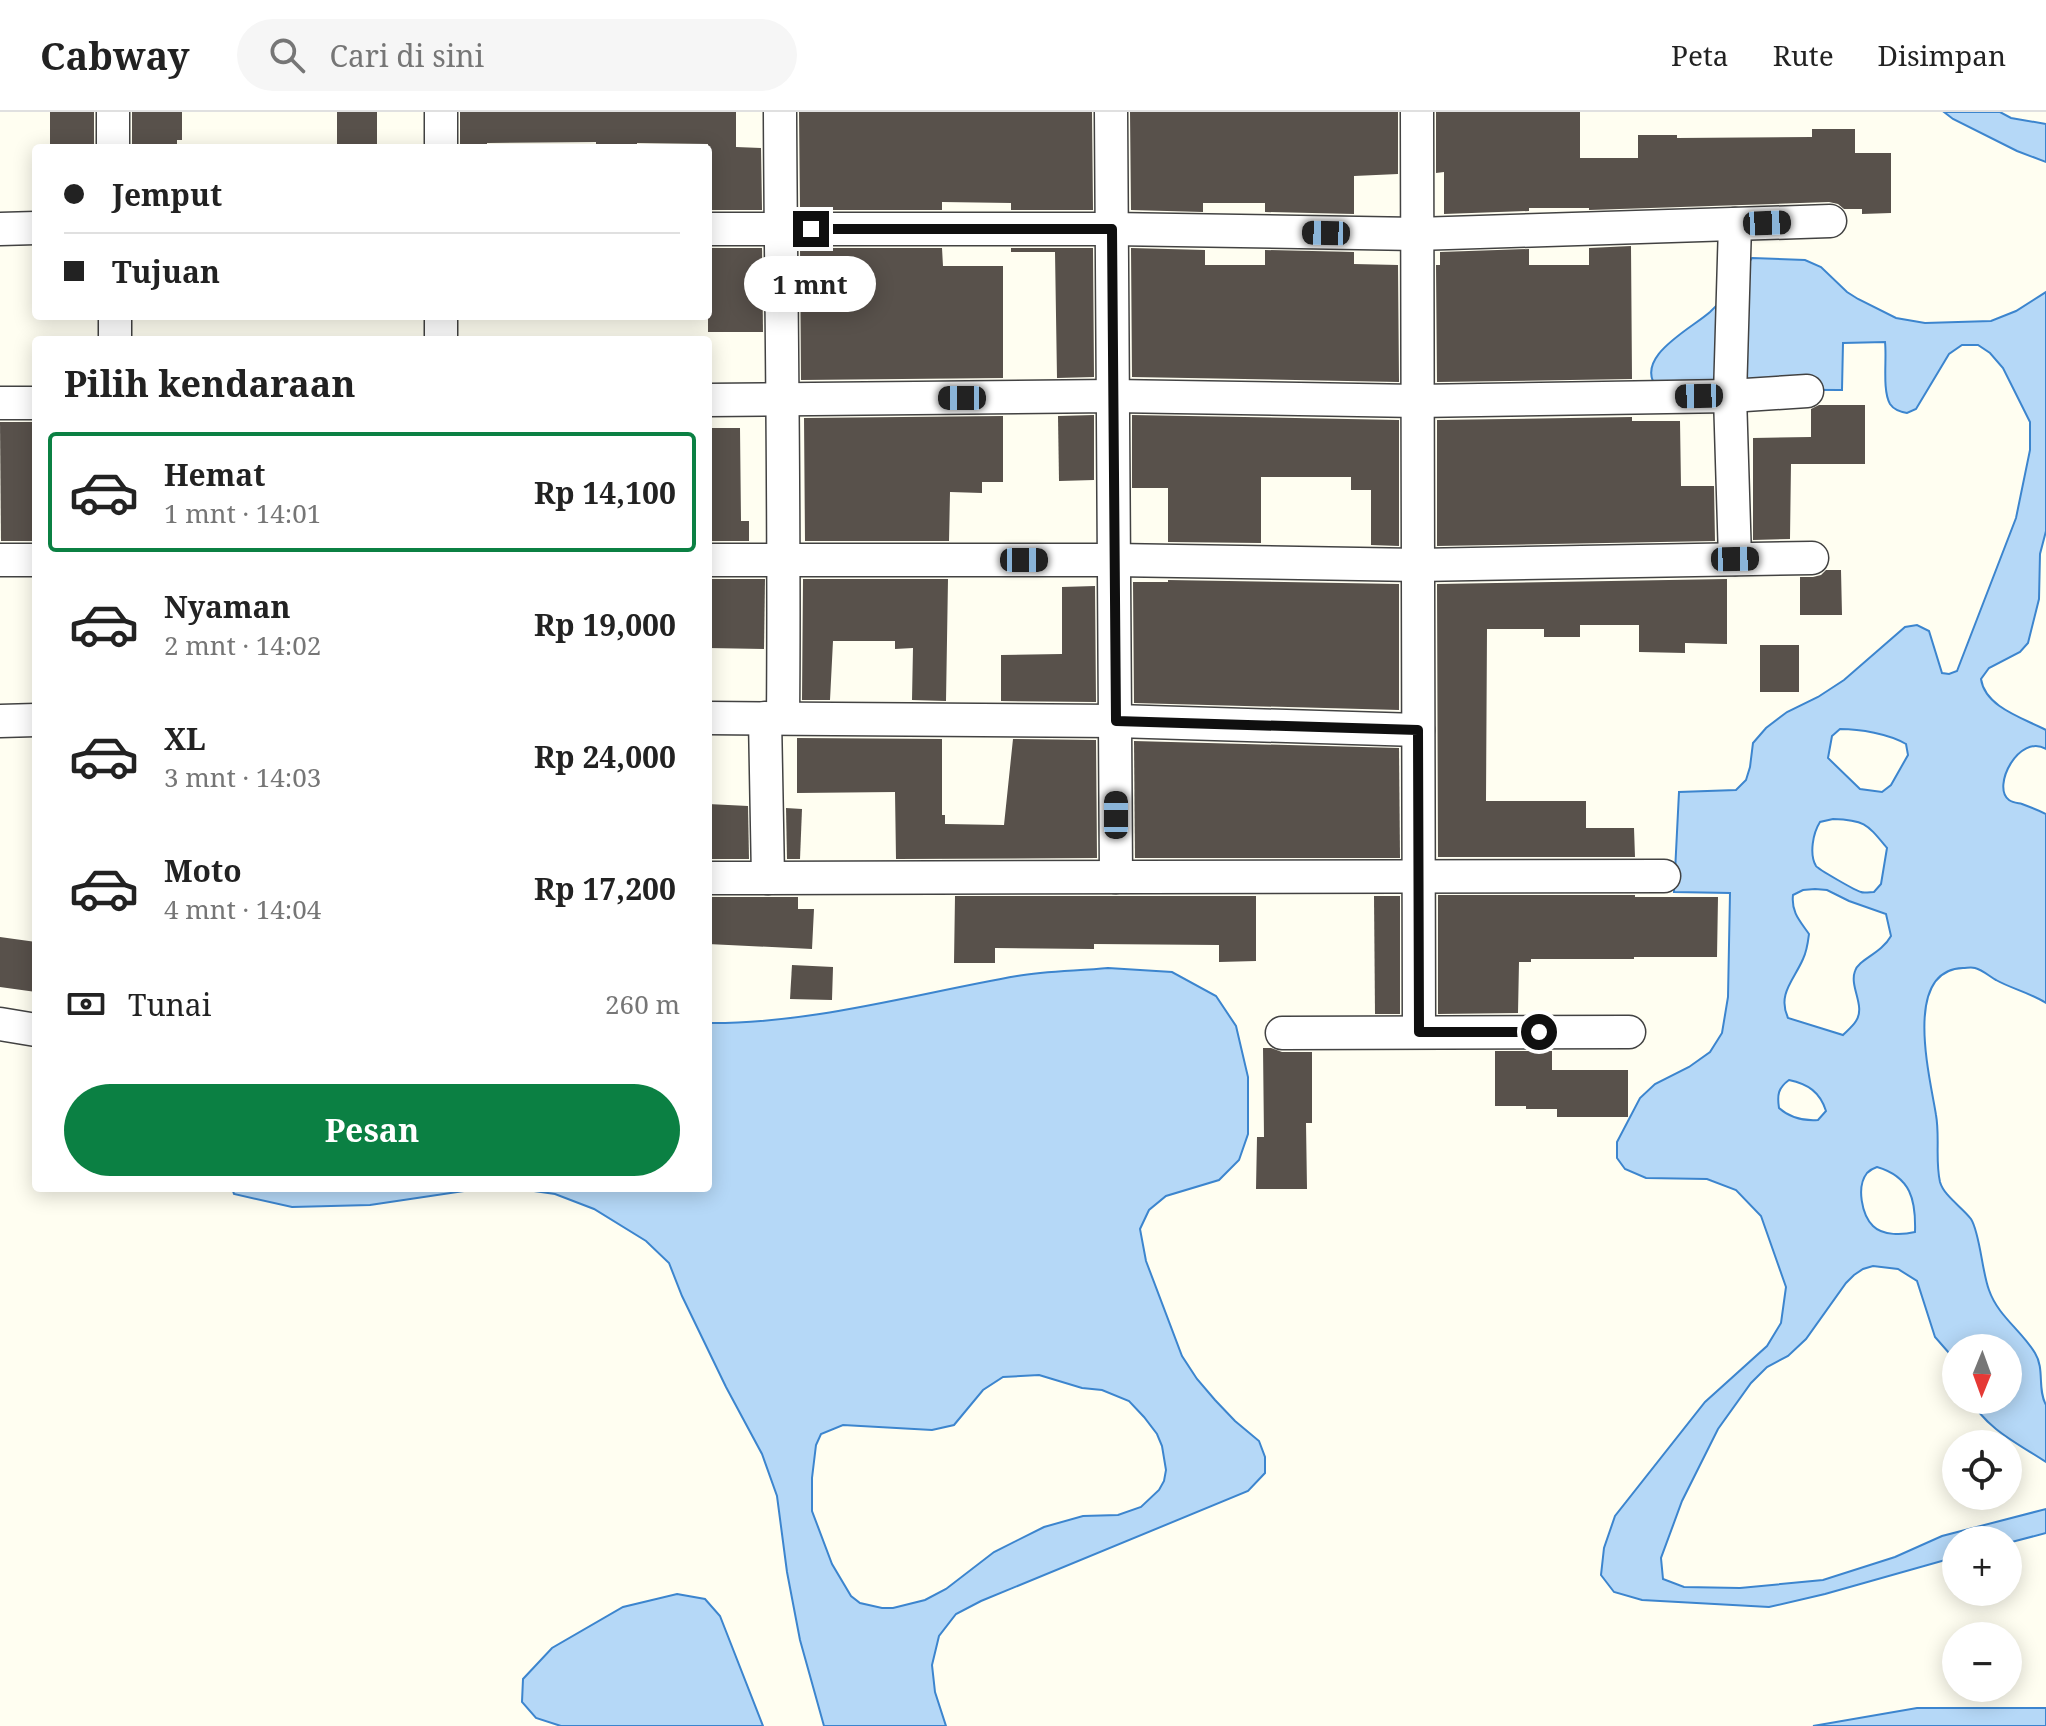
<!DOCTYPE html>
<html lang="id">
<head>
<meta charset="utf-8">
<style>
  body { margin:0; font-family:"Noto Serif",serif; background:#f6f6f6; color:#222; height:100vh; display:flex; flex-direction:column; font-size:30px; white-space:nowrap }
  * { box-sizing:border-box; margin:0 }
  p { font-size:26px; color:#767676 }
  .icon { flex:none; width:44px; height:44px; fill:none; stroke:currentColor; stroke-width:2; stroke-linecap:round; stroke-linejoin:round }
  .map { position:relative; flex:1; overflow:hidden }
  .details { position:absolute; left:32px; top:224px; width:680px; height:856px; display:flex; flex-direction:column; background:#fff; border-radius:8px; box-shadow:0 4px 20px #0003 }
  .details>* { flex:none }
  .banner { position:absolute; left:32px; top:32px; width:680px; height:176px; border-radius:8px; box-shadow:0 4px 20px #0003; display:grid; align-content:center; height:176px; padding:0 32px; background:#fff }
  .needle { width:52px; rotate:181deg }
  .fabs { position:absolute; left:1942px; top:1222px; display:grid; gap:16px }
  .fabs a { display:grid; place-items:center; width:80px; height:80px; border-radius:50%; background:#fff; box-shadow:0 4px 20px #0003; font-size:40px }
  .end { position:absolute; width:36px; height:36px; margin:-18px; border:10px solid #0f0f0f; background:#fff; box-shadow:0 0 0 4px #fff }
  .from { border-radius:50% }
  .bubble { position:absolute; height:56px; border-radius:28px; background:#fff; box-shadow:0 4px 20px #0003; font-size:26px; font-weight:700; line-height:56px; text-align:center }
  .car { position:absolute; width:24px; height:48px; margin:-24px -12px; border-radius:10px; box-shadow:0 0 6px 2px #0007; background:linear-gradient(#222 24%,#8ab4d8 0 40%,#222 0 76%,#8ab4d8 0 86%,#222 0) }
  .banner b { display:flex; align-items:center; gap:28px; height:76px; font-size:30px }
  .banner b+b { border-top:2px solid #e0e0e0 }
  .banner i { width:20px; height:20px; background:#222 }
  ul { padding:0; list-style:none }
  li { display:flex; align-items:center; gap:24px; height:120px; margin:0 16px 12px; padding:0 16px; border:4px solid transparent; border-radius:8px }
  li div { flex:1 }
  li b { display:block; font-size:30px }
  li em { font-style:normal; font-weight:700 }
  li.selected { border-color:#0b8043 }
  li>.icon { width:72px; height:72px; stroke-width:1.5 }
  h2 { padding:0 32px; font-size:36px; line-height:96px }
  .pay { display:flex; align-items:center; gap:20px; height:88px; padding:0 32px; font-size:30px }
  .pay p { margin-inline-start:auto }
  .cta { display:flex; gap:16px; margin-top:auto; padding:16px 32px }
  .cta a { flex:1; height:92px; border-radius:48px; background:#0b8043; color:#fff; font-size:32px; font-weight:700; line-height:92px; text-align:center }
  header { display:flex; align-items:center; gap:48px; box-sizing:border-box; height:112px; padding:0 40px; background:#fff; border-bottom:2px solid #e0e0e0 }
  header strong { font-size:38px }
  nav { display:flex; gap:44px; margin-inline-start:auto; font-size:28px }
  .search { width:560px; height:72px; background:#f6f6f6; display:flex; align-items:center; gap:20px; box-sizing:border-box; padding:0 28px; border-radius:44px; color:#767676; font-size:30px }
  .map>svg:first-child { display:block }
  .water { fill:#b5d8f7; stroke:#3c85ce; stroke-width:2; fill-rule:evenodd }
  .building { fill:#58514b }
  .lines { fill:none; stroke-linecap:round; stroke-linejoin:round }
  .minor-casing { stroke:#424242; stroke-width:35 }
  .minor { stroke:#fff; stroke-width:32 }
  .route { stroke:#0f0f0f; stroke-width:10 }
</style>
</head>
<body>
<header>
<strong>Cabway</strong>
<div class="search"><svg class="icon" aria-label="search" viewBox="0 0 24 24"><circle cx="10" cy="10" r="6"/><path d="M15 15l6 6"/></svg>Cari di sini</div>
<nav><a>Peta</a><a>Rute</a><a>Disimpan</a></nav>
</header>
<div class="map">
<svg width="2046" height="1614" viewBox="0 0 2046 1614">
  <rect width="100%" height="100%" fill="#fffef1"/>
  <g class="water">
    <path d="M1944 0H2000L2011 6 2046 12V50L2017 39 1953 7Z"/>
    <path d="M1752 146 1805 148 1821 155 1847 180 1858 187 1896 206 1925 211 1991 209 2016 199 2046 180V419L2040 442 2039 487 2028 531 2020 540 1989 556 1981 567C1985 595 2023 606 2046 618V637C2019 621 1991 675 2009 688 2013 691 2018 691 2022 692 2030 695 2038 698 2046 702V891C2031 881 2012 877 1996 868 1990 865 1983 858 1975 856 1971 855 1967 856 1963 856 1902 858 1930 965 1936 1003 1940 1025 1935 1048 1940 1070 1944 1084 1962 1095 1971 1107 1980 1121 1982 1160 1989 1178 1998 1204 2021 1218 2035 1241 2045 1257 2037 1277 2046 1293V1350C2022 1334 1983 1315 1972 1288H2008V1236H1956V1249L1935 1225 1917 1169 1898 1157 1873 1154 1863 1157 1854 1163 1846 1171 1806 1227 1788 1244 1767 1255 1751 1271 1718 1317 1682 1389 1661 1446 1663 1467 1684 1475 1740 1476 1823 1468 1895 1445 1942 1424 2046 1397V1421L2008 1431V1428H1956V1445L1825 1482 1769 1495 1642 1488 1614 1480 1601 1463 1604 1436 1615 1404 1705 1290 1767 1234 1781 1211 1786 1175 1761 1104 1736 1078 1707 1067 1646 1066 1625 1057 1617 1046V1030L1640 986 1655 972 1689 955 1710 940 1722 921 1728 885 1730 781 1674 780 1679 680 1736 678 1746 668 1750 655 1753 631 1766 616 1787 600 1818 585 1844 568 1905 515 1917 513 1929 519 1942 561 1949 562 1957 559 2016 406 2030 338V310L2003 256 1990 241 1978 233H1962L1949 242 1916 297 1907 301C1901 300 1894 298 1890 292 1882 278 1887 247 1885 230L1843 231 1842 278 1658 277C1631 246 1691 217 1710 200 1727 184 1739 165 1752 146ZM1840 617C1860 617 1889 622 1906 632L1908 643 1891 673 1882 680 1860 677 1828 646 1832 624ZM1833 707C1865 708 1867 712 1887 736L1881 772 1874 780C1871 780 1863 781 1861 780 1856 779 1818 757 1816 754 1809 742 1813 721 1820 710ZM1815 777 1827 778 1849 789 1886 802 1891 824C1881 842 1859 847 1855 859 1849 875 1866 894 1856 909 1853 914 1847 919 1843 923L1788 906C1777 882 1794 868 1803 847 1807 839 1808 830 1809 822 1800 809 1791 800 1793 783L1803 778ZM1789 968C1808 972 1820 980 1826 999L1818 1008C1803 1009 1790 1006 1779 996 1777 983 1778 976 1789 968ZM1877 1055C1911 1065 1916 1088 1915 1120 1903 1123 1883 1124 1873 1114 1862 1103 1856 1075 1867 1061 1869 1059 1874 1056 1877 1055Z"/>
    <path d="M1108 856 1172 860 1216 884 1236 914 1248 965V1022L1239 1048 1219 1068 1166 1084 1149 1098 1140 1117 1146 1149 1182 1244 1197 1267 1215 1288 1235 1309 1259 1329 1265 1345V1361L1248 1379 981 1489 956 1502 939 1524 932 1553 935 1580 946 1614H824L800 1528 787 1460 777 1384 762 1342 726 1275 682 1184 669 1151 646 1129 594 1097 555 1082 520 1077 464 1079 370 1093 292 1095 234 1082 232 1076H708V911C812 912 914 882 1017 864 1046 859 1078 859 1108 856ZM1039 1263 1082 1276 1102 1278 1129 1289 1144 1305 1157 1322 1162 1334 1166 1358 1164 1369 1159 1378 1141 1395 1118 1403 1083 1404 1044 1415 994 1440 946 1477 925 1488 893 1496H882L860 1491 851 1484 832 1452 812 1399V1366L816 1333 821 1322 843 1313 932 1318 954 1313 983 1278 1003 1265Z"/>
    <path d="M677 1482 705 1487 720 1504 763 1614H561L536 1606 522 1590 523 1567 552 1536 623 1495Z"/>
    <path d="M1917 1596H2046V1614H1813Z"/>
  </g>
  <g class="building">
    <rect x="50" y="0" width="44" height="36"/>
    <path d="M132 0H182V28H177V36H132Z"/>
    <path d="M337 0H377V34L337 35Z"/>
    <path d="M460 0H736V35L761 36 762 98H708V32L637 31V36H596V30L487 31V33H460Z"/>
    <path d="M799 0H1092L1093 98H1011V91L942 90V98H800Z"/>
    <path d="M1130 0H1398V62L1354 64V102L1265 100V91H1203V100L1131 98Z"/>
    <path d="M1436 0H1580V46H1638V23H1677V26L1812 25V17H1855V41H1891V101L1862 102V97H1844L1838 92 1829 90 1589 98V96H1529V99L1444 102V60L1436 61Z"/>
    <path d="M1631 134 1632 267 1437 270 1436 153H1440V140L1529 137V153H1589V136Z"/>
    <path d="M708 136H762L763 220H708Z"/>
    <path d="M800 136H942L943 154H1003V266L801 268Z"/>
    <path d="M1011 136H1093L1094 265 1057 266 1055 140H1011Z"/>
    <path d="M1131 136 1205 138V153H1265V138L1354 140V152L1398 153 1399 270 1132 265Z"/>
    <path d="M1819 293H1865V352H1791L1790 427 1753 428V326L1811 325V297Z"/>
    <path d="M1094 303V368L1059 369 1058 304Z"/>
    <path d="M1132 303 1399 308V434L1371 433V378H1351V365H1261V431L1168 430V376H1132Z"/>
    <path d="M1003 304V370H982V381L950 380 949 429H805L804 306Z"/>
    <path d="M1632 305V309H1680L1681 374H1714L1715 429 1437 434V308Z"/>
    <path d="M0 310H36V429H1Z"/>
    <path d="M708 316H740L741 409H749V429H708Z"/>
    <path d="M1826 458H1841L1842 503H1800V465H1813L1821 463Z"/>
    <path d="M708 467H765L764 537 708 536Z"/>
    <path d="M803 467H948L946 589 912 588 913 536 895 537V529H833L830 588H802Z"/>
    <path d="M1727 467V532L1685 531V541L1639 540V513H1580V525H1544V517H1487L1486 689H1586V716H1634L1635 745H1438L1437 472Z"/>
    <path d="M1168 468 1399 472V598L1134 591 1133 470H1168Z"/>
    <path d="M1095 474 1096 590 1001 589V543L1062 542V475Z"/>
    <rect x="1760" y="533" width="39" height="47"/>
    <path d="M797 626 942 627V703H945V712L1004 713 1013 627 1096 628 1097 746 896 747 895 680 797 681Z"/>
    <path d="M1134 629 1399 636 1400 746H1135Z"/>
    <path d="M708 692 748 694 749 747H708Z"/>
    <path d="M786 696 802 697 800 747H787Z"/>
    <path d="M1438 783H1635V785H1718L1717 845H1634V847H1531V850H1519L1518 901 1438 902Z"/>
    <path d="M955 784H1256V849L1219 850V833L1094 832V837L995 836V851H954Z"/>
    <path d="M1374 784H1400V902H1375Z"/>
    <path d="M708 785H798V797H814L812 837 708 832Z"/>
    <path d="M0 825 36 830V880L0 875Z"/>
    <path d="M792 853 833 855 832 888 790 887Z"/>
    <path d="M1263 936H1271L1282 940H1312V1011H1306L1307 1077H1256L1257 1025H1264Z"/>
    <path d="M1495 939H1552V958H1628V1005H1557V997H1526V994H1495Z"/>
  </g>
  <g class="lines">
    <g class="minor-casing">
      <g id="minor">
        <path d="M113 0V36"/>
        <path d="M441 0V36"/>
        <path d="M780 0C781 202 785 404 783 606"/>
        <path d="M1111 0 1116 765"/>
        <path d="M1417 0 1419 920"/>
        <path d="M0 117 36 116"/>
        <path d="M708 117H1112L1417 122 1830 109"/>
        <path d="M115 204V228"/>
        <path d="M441 204V228"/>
        <path d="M708 288 1113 284 1417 289 1730 284 1807 279"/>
        <path d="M0 291H36"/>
        <path d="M1735 447 1730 284 1735 112"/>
        <path d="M0 448H36"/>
        <path d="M708 448H1114L1418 453 1812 446"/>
        <path d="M708 606 1116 609 1418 618"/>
        <path d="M765 606 768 766"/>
        <path d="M0 609 36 608"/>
        <path d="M708 766 1664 764"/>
        <path d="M0 912 36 918"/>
        <path d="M1282 921 1629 920"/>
      </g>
    </g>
    <use href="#minor" class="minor"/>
  </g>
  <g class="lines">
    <path class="route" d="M811 117H1112L1116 609 1418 618 1419 920H1539"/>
  </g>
</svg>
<div class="fabs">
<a><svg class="needle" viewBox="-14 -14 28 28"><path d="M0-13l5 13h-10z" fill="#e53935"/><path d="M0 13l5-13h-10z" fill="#767676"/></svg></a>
<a><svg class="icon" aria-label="locate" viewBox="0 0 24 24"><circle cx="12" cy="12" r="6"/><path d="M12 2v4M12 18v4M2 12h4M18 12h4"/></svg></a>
<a>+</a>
<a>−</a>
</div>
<i class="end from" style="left:1539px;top:920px"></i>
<i class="end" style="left:811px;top:117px"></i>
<div class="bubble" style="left:744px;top:144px;width:132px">1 mnt</div>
<i class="car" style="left:1767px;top:111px;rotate:88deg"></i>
<i class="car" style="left:1326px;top:121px;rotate:271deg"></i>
<i class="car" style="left:1699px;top:284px;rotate:269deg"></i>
<i class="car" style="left:962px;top:286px;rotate:270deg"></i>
<i class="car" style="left:1735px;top:447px;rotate:89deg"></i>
<i class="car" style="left:1024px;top:448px;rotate:90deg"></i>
<i class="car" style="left:1116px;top:703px;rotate:0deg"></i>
<div class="banner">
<b><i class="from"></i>Jemput</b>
<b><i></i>Tujuan</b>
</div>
<section class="details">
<h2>Pilih kendaraan</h2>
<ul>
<li class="selected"><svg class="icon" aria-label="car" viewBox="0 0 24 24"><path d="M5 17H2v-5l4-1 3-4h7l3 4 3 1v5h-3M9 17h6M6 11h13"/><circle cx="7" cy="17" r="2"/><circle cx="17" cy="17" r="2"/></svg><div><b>Hemat</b><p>1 mnt · 14:01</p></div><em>Rp 14,100</em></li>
<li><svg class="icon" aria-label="car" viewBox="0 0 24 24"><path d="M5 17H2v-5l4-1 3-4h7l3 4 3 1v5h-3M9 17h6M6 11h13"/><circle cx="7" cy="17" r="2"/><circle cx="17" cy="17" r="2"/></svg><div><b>Nyaman</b><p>2 mnt · 14:02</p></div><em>Rp 19,000</em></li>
<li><svg class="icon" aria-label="car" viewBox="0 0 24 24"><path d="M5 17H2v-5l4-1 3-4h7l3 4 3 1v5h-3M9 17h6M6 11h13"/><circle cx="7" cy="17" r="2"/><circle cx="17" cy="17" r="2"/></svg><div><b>XL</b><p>3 mnt · 14:03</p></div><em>Rp 24,000</em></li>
<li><svg class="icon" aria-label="car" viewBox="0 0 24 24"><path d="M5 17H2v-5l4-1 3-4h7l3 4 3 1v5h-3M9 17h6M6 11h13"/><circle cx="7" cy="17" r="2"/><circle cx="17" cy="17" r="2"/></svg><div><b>Moto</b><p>4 mnt · 14:04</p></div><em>Rp 17,200</em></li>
</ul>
<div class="pay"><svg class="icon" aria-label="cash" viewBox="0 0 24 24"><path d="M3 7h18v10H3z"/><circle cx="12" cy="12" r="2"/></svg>Tunai<p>260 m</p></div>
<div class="cta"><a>Pesan</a></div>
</section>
</div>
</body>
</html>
